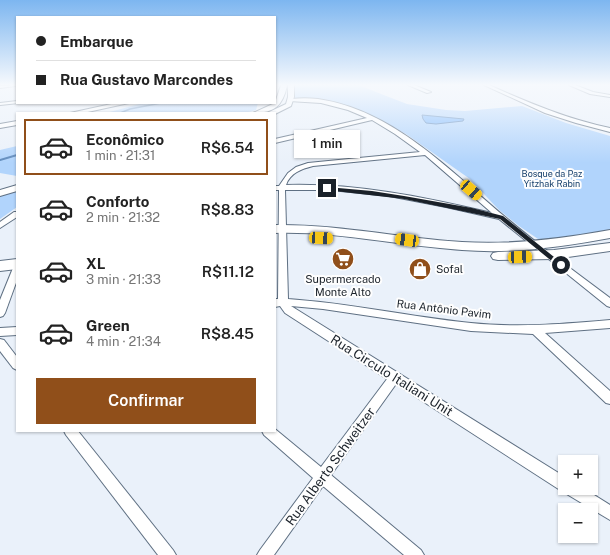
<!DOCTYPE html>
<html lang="pt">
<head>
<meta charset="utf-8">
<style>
  body { margin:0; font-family:"Public Sans",sans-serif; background:#f2f2f2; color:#222; height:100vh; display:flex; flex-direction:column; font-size:15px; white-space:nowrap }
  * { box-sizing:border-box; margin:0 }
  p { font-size:13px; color:#767676 }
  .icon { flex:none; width:22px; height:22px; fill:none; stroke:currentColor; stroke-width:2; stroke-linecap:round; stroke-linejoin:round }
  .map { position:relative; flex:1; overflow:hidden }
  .drawer { position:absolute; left:16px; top:112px; width:260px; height:320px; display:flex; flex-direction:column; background:#fff; border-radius:0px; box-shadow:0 1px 3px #0004 }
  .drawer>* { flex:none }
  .hud { position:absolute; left:16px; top:16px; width:260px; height:88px; border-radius:0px; box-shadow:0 1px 3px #0004; display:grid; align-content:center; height:88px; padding:0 20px; background:#fff }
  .tools { position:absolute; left:558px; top:455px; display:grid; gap:8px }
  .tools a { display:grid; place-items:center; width:40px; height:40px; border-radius:0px; background:#fff; box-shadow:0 1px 3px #0004; font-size:20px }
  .end { position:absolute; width:18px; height:18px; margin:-9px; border:5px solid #1a2129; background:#fff; box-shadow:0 0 0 2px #fff }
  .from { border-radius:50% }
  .bubble { position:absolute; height:28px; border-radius:0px; background:#fff; box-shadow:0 1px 3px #0004; font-size:13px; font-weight:600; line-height:28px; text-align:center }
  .car { position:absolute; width:12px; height:24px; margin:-12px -6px; border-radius:5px; box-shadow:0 0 3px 1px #0007; background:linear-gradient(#f5c518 24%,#345 0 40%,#f5c518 0 76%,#345 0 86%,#f5c518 0) }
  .hud b { display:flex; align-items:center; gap:14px; height:38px; font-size:15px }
  .hud b+b { border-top:1px solid #e0e0e0 }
  .hud i { width:10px; height:10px; background:#222 }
  ul { padding:7px 0 0; list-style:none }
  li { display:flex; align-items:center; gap:12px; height:56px; margin:0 8px 6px; padding:0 12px; border:2px solid transparent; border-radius:0px }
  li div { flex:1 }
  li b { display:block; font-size:15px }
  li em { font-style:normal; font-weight:600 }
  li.active { border-color:#904f1a }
  li>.icon { width:36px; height:36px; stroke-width:1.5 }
  .action { display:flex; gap:8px; margin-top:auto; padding:8px 20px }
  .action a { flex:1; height:46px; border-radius:0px; background:#904f1a; color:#fff; font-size:16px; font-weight:600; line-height:46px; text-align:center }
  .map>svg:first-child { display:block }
  .green { fill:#b1d4fc }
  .water { fill:#7eb9fd; stroke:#608bbd }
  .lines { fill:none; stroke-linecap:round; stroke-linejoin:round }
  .stream-far1 { stroke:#608bbd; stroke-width:1.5 }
  .stream { stroke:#608bbd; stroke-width:2 }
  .minor-casing { stroke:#5f7083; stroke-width:2 }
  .tertiary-casing { stroke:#5f7083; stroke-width:2 }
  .secondary-casing { stroke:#5f7083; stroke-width:2 }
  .primary-casing { stroke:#5f7083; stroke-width:2 }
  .minor { fill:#fff; fill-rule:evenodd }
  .tertiary { fill:#fff; fill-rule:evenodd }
  .secondary { fill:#fff; fill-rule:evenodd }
  .primary { fill:#fff; fill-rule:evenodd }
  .route { fill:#1a2129 }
  .labels { text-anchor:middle; stroke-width:4; stroke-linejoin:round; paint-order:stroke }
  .far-park-label { font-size:9px; fill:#18416c; stroke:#fefefe }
  .poi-label { font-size:11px; fill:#1a2129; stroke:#fefefe; text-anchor:start }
  .street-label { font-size:11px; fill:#1a2129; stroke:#fefefe }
  .near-street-label { font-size:13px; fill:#1a2129; stroke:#fefefe }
</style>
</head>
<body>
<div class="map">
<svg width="610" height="555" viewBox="0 0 610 555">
  <rect width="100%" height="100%" fill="#eaf1fa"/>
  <g class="green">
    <path d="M295 85H358L407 104 446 110 465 111 522 106 566 123 610 136V230L586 235 541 241 519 226 499 210 470 179 406 134 377 119 331 101 320 99H295Z"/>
    <path d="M143 103H258L256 110 245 113H106Z"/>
    <path d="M17 146V176L0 173V150Z"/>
    <path d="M17 190V207L0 219V195Z"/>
  </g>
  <path class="water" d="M422 115 464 119 463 121 436 124 426 123 423 119Z"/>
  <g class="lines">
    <path class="stream-far1" d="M120 113 130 109 161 103"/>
    <path class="stream" d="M0 160 17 155"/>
    <g class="minor-casing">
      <g id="minor">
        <path d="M17 85 15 86 0 88V86Z"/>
        <path d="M408 85H414L431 92 427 93Z"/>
        <path d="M484 85H489C529 103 568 119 610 128V132L576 123 545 113Z"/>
        <path d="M569 85H575L593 92 610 95V97L590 94Z"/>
        <path d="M291 99C300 98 309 98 318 99 393 110 449 170 504 216 538 245 574 271 610 298V307L607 306 499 219 446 207 389 196 331 190H285L288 299C349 303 410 317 471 323 518 328 563 324 610 320V328L545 333 610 391V404L606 403 533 334 471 331 323 309 291 306 565 477V488H583L610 505V520L560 490 396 384 331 475 421 550 424 555H404L323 486 274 555H257L260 550 313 478 264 435 262 431H275V429L321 467 387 379 285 313 280 306 275 307V299H278L279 190H275V186H279L288 173 296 167 308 163 420 152 395 134 372 120 275 143V139L367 118 348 110 321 103 289 101V100ZM425 155 492 213C424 197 356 183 286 185 290 173 301 169 313 166Z"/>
        <path d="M17 101V103H19L0 105V103Z"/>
        <path d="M14 212H17V217L0 228V222Z"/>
        <path d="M17 265V280L5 313 3 316 0 317V300L13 268Z"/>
        <path d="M17 327V335L0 336V328Z"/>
        <path d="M0 339 4 340 17 357V370L13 368 0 351Z"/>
        <path d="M64 431H78L173 550 176 555H158L66 435Z"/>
      </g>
    </g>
    <g class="tertiary-casing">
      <g id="tertiary">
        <path d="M116 103H129L83 113H70Z"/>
        <path d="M17 121V125L0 128V124Z"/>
      </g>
    </g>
    <g class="secondary-casing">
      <g id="secondary">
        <path d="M281 85H287C283 106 274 113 253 113L275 103Z"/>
        <path d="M288 85H294V97L291 106 275 114 267 113 286 104 288 97Z"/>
        <path d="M17 185V191L0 196V190Z"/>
      </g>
    </g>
    <g class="primary-casing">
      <g id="primary">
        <path d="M275 225C338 224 399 238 462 242 512 245 561 239 610 230V238C561 247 512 254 462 250 399 246 338 231 275 233Z"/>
        <path d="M610 243V251L554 259 498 260 493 259 491 256 493 253 498 252 554 250Z"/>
        <path d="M17 259V269L0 271V261Z"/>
      </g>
    </g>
    <use href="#minor" class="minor"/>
    <use href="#tertiary" class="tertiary"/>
    <use href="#secondary" class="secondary"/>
    <use href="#primary" class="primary"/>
  </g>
  <linearGradient id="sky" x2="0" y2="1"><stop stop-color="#7db6f0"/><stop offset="0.52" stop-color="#f6f9fd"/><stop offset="1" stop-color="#f6f9fd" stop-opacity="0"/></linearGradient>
  <rect width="610" height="163" fill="url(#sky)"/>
  <path class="route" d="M327 187 372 191 404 196 472 208 503 216 564 265 559 267 500 219 404 199 326 190V187Z"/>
  <defs>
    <g id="supermarket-disc" transform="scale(1.15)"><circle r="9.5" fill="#904f1a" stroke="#fefefe"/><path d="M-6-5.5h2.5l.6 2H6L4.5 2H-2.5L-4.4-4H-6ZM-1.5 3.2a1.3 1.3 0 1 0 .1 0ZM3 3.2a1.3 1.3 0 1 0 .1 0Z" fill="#fff"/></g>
    <g id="shop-disc" transform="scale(1.15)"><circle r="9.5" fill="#904f1a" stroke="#fefefe"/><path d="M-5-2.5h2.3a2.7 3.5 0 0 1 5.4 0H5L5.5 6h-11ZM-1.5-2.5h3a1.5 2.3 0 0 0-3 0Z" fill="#fff"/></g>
  </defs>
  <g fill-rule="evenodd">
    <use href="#supermarket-disc" x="343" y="259"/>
    <use href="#shop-disc" x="420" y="269"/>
  </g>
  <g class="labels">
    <g class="far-park-label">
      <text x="552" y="177">Bosque da Paz<tspan x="552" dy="10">Yitzhak Rabin</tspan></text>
    </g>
    <g class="poi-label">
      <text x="436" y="273">Sofal</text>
      <text x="343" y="283" text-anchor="middle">Supermercado<tspan x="343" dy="13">Monte Alto</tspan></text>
    </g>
    <g class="street-label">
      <text transform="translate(444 309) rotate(7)" y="4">Rua Antônio Pavim</text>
    </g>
    <g class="near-street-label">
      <text transform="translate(392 375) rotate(32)" y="5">Rua Circulo Italiani Unit</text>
      <text transform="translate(330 466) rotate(-54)" y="5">Rua Alberto Schweitzer</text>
    </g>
  </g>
</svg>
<div class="tools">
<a>+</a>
<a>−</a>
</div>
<i class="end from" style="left:561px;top:265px"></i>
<i class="end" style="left:327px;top:188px"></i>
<div class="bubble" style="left:294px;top:130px;width:66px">1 min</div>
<i class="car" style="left:471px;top:190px;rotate:131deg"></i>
<i class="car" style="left:321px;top:238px;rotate:93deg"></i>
<i class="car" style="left:407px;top:240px;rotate:278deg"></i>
<i class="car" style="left:520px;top:257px;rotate:88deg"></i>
<div class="hud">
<b><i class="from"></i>Embarque</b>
<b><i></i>Rua Gustavo Marcondes</b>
</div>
<section class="drawer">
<ul>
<li class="active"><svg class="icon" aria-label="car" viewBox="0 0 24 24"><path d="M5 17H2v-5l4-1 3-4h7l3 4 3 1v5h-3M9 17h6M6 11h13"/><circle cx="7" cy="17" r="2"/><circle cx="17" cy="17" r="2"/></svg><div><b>Econômico</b><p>1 min · 21:31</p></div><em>R$6.54</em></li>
<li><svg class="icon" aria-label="car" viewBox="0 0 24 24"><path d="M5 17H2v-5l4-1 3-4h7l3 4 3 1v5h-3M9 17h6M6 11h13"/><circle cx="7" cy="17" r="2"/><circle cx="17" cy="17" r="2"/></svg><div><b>Conforto</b><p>2 min · 21:32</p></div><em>R$8.83</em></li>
<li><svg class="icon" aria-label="car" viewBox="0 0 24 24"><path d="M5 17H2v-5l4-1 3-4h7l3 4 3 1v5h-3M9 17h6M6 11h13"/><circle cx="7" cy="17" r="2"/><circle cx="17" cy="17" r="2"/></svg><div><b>XL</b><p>3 min · 21:33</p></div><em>R$11.12</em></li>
<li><svg class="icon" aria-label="car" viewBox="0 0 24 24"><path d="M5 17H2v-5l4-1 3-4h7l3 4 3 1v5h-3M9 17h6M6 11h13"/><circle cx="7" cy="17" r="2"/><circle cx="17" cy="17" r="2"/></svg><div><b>Green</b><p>4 min · 21:34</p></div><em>R$8.45</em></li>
</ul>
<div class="action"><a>Confirmar</a></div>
</section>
</div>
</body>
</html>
